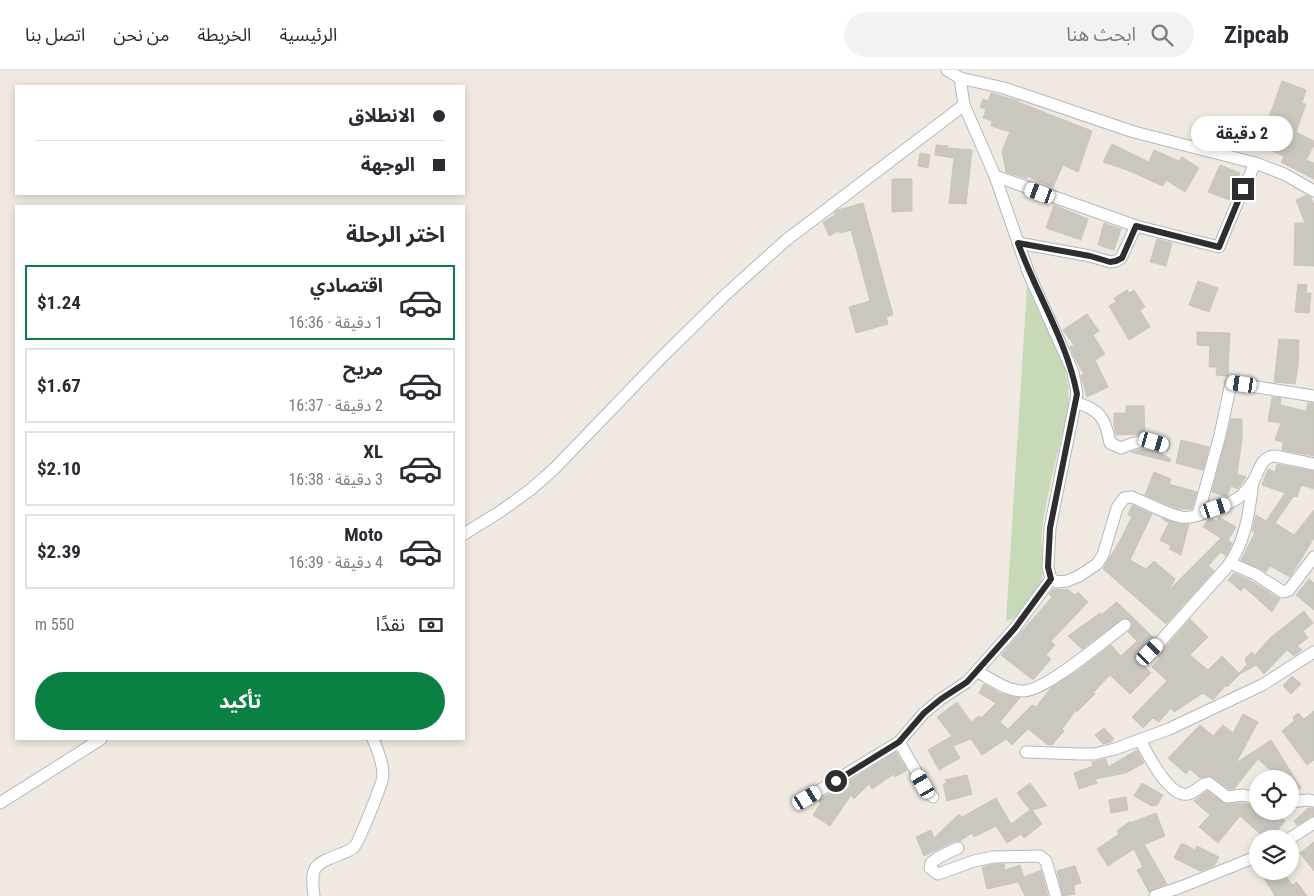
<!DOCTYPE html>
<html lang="ar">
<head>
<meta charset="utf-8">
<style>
  body { margin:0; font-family:"Roboto Condensed","Noto Sans Arabic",sans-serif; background:#f2f2f3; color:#2b2b33; direction:rtl; height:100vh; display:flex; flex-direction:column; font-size:19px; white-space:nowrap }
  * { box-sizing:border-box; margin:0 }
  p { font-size:16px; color:#7c7c81 }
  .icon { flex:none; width:28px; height:28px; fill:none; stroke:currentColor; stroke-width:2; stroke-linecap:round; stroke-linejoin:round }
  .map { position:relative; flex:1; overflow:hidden; direction:ltr }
  .panel { position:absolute; left:15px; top:135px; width:450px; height:535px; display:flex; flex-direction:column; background:#fff; border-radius:0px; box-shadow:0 2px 8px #0003; direction:rtl }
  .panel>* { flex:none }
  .banner { position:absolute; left:15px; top:15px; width:450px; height:110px; border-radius:0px; box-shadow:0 2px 8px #0003; direction:rtl; display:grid; align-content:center; height:110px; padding:0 20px; background:#fff }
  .fabs { position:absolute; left:1249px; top:700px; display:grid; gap:10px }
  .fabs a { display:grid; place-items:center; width:50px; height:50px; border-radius:50%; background:#fff; box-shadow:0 2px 8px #0003; font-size:25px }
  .end { position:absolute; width:22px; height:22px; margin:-11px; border:6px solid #2e2e2e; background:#fff; box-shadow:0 0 0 2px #fff }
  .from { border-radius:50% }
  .bubble { position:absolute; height:35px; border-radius:18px; background:#fff; box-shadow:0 2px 8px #0003; font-size:16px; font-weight:700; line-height:35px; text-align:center; direction:rtl }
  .car { position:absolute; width:15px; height:30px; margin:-15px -8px; border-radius:6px; box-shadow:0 0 4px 1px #0007; background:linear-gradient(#fff 24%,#345 0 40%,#fff 0 76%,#345 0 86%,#fff 0) }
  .banner b { display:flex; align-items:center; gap:18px; height:48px; font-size:19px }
  .banner b+b { border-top:1px solid #e1e1e2 }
  .banner i { width:12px; height:12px; background:#2b2b33 }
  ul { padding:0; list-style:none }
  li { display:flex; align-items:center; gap:15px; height:75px; margin:0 10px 8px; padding:0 10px; border:2px solid #e1e1e2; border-radius:0px }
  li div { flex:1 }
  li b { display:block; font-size:19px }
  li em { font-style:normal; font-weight:700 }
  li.selected { border-color:#0b8043 }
  li>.icon { width:45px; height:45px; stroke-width:1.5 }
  h2 { padding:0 20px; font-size:22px; line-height:60px }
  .pay { display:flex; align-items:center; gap:12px; height:55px; padding:0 20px; font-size:19px }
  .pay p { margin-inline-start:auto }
  .button { display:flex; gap:10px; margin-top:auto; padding:10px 20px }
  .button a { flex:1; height:58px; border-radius:30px; background:#0b8043; color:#fff; font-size:20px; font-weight:700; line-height:58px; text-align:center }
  header { display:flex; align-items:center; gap:30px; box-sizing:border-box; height:70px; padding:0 25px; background:#fff; border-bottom:1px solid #e1e1e2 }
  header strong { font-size:24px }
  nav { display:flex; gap:28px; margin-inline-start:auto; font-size:18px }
  .search { width:350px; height:45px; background:#f2f2f3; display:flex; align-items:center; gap:12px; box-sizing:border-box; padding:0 18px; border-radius:28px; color:#7c7c81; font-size:19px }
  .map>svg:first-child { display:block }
  .cemetery { fill:#c8d9b8 }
  .building { fill:#cbc7bf; stroke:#cbc5ba }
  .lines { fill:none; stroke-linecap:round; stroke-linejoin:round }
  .minor-casing { stroke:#b4b7c1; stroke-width:13 }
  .minor { stroke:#fff; stroke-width:11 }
  .route { stroke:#2e2e2e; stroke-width:6 }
</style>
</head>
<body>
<header>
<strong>Zipcab</strong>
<div class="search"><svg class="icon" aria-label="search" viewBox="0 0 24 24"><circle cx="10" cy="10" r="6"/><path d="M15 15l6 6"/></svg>ابحث هنا</div>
<nav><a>الرئيسية</a><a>الخريطة</a><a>من نحن</a><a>اتصل بنا</a></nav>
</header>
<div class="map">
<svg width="1314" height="826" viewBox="0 0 1314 826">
  <rect width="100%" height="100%" fill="#efe9e1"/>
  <path class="cemetery" d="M1027 216 1064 295 1068 315 1069 335C1060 376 1048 417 1042 459 1040 474 1046 499 1041 512 1036 525 1021 548 1006 551Z"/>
  <g class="building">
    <path d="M1282 11 1306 20 1302 33 1306 34 1296 62 1314 71V75L1306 90 1314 93V109L1281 92 1284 86 1262 77 1274 49 1269 47Z"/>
    <path d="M991 23 1019 31 1018 32 1092 61 1078 102 1063 95 1053 117 1028 106 1027 109 1006 102 1002 81 1010 62 991 56 992 51 983 48 986 39 980 37 983 29 988 31Z"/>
    <path d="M1112 74 1149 92 1154 80 1179 91 1182 87 1199 98 1185 122 1166 110 1163 116 1127 100 1103 92Z"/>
    <path d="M936 75 948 76 947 78 972 80 966 134 949 133 954 88 935 85Z"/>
    <path d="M920 83 930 85 928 98 918 96Z"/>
    <path d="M1220 95 1240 103 1229 130 1208 122Z"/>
    <path d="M892 109H912V141L892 142Z"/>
    <path d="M1307 125 1311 128 1314 135V196L1294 195 1295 153H1305L1296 130Z"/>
    <path d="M863 133 893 245 886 247 888 254 856 263 849 237 870 231 851 160 840 163 839 161 829 166 823 152 835 145 834 143 838 140Z"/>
    <path d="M1054 135 1088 149 1081 170 1046 158Z"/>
    <path d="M1104 153 1121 159 1114 180 1098 175Z"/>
    <path d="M1157 169 1172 173 1166 196 1150 192Z"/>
    <path d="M1198 211 1218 218 1209 242 1189 235Z"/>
    <path d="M1298 214 1307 215 1306 223H1311L1309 243 1295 242Z"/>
    <path d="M1127 220 1129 223 1134 220 1145 237 1140 240 1150 257 1129 270 1109 236 1116 232 1114 228Z"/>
    <path d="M1087 244 1099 261 1093 265 1105 284 1095 290 1108 317 1087 327 1081 305 1084 304 1077 292 1070 277 1074 275 1063 260Z"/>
    <path d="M1197 262 1230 263 1228 306 1216 305 1217 297H1209L1210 276 1197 275Z"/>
    <path d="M1279 269 1299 270 1298 295 1295 314 1274 312Z"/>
    <path d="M1272 327 1281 328 1280 335 1306 341 1308 333H1314V386L1282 380 1283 372 1275 370 1281 353 1268 351Z"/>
    <path d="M1126 336H1144L1145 364 1116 365 1114 356V343H1126Z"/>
    <path d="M1231 349H1242V370L1237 404 1246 407 1238 419 1231 416 1228 425 1225 426 1212 422Z"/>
    <path d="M1181 370 1209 377 1203 400 1176 393Z"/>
    <path d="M1143 379 1157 381 1171 389 1170 392 1131 382Z"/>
    <path d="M1277 394 1314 401V419L1301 415 1297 427 1294 426 1275 453 1294 465 1314 440V468L1290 507 1270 496 1266 502 1241 490 1255 463 1252 461 1256 445 1266 451 1285 423 1262 415 1268 399 1275 402Z"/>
    <path d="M1154 402 1171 409 1169 414 1197 422 1192 439H1178L1145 425Z"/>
    <path d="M1132 435 1152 444 1130 490 1146 499 1154 491 1175 509 1168 521 1221 468 1203 457 1208 450 1212 448 1217 452 1219 447 1236 457 1228 470 1232 473 1226 486 1221 482 1208 496 1214 501 1166 554 1103 499 1122 467 1132 446 1128 445Z"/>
    <path d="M1161 448 1179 454H1189L1181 485 1169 479 1171 476 1160 470 1169 453Z"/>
    <path d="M1234 503 1251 511 1280 529 1272 542 1244 517 1241 521 1228 510Z"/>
    <path d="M1309 509 1314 513V540L1296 525Z"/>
    <path d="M1053 519 1065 520 1067 519 1075 525 1078 522 1088 532 1051 571 1055 575 1046 585 1051 589 1033 610 1001 585 1052 527 1049 524Z"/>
    <path d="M1117 532 1154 568 1136 588 1151 603 1130 624 1110 605 1093 623 1095 624 1077 642 1076 640 1062 659 1064 661 1052 675H1048L1028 659 1012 675 1006 669 982 685 971 669 953 676 960 688 939 700 928 680 952 666 937 647 957 632 971 652 979 646 981 648 996 633 979 623 984 614 1002 624 1020 628 1000 652 1008 659 1032 635 1036 637 1051 618 1079 600 1111 575 1121 586 1137 571 1128 562 1132 557 1131 551 1124 548 1082 579 1068 566 1100 543 1101 545Z"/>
    <path d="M1304 541 1313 553 1303 561 1308 568 1297 576 1302 580 1294 586 1287 580 1264 604 1256 595 1240 604 1227 617 1226 615 1213 630 1203 623 1174 642 1171 638 1159 652 1153 648 1143 658 1132 647 1167 611 1152 597 1160 588 1158 586 1190 549 1208 567 1190 585 1208 600 1222 586 1239 603 1247 595 1245 588 1252 582 1254 586 1270 568Z"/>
    <path d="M1292 606 1301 614 1291 624 1283 616Z"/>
    <path d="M1314 641V690L1307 695 1282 661 1294 651 1293 647 1298 643 1304 649Z"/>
    <path d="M1243 644 1258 652 1236 693 1271 670 1301 718 1290 724V709H1280L1258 689 1234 719H1229L1211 706 1200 708 1190 699 1186 704 1168 688 1200 655 1213 666 1223 655 1233 663Z"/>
    <path d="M1104 658 1114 669 1111 672 1103 674 1095 665Z"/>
    <path d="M1137 680 1144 693 1126 703 1095 709 1097 713 1079 719 1074 703 1093 696 1092 692 1106 689 1108 697Z"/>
    <path d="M896 682 907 700 895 707 894 704 872 719 869 714 854 729 851 725 830 756 813 745 821 733 818 731 820 729 830 723 833 725 843 715Z"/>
    <path d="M967 705 972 724 947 731 943 714 947 713 945 710Z"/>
    <path d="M1030 713 1047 736 1032 740 1042 754 1024 768 1021 764 1007 773 996 756 974 767 972 763 960 771H955L924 786 916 767 931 760 934 768 959 744 962 747 996 728 1011 754 1030 740 1017 723Z"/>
    <path d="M1142 713 1163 725 1157 735 1152 736 1134 726Z"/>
    <path d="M1207 721 1225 734 1242 733 1258 736V741H1273L1285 751 1271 769H1266L1240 746 1218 773 1199 757 1210 745 1194 731Z"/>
    <path d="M1126 727 1128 740 1111 743 1109 730Z"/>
    <path d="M1308 738H1314V746L1297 755 1294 751Z"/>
    <path d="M1156 743 1165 766 1146 774 1143 772 1167 814 1149 822 1137 800 1143 797 1134 779 1108 796 1097 779 1119 764 1117 761 1130 751V753Z"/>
    <path d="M1314 772V801L1300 783Z"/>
    <path d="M1181 774H1184L1195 780 1197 776 1219 787 1214 796 1200 801 1174 788Z"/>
    <path d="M994 794H1004L1005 800 1020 795 1024 807 1041 800 1048 826H1025L1018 812 987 819 982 797Z"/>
    <path d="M1075 796 1081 813 1074 815 1075 824 1063 826 1057 801Z"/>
    <path d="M1260 801H1283L1292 815 1297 812 1307 826H1275Z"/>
  </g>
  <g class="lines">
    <g class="minor-casing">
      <g id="minor">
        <path d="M947 0 960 8 1004 18 1134 62 1255 93 1284 104 1314 121"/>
        <path d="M964 35 995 106 1029 204 1073 302 1077 324 1050 458 1048 497 1051 509 1057 512 1067 511 1079 506 1097 494 1103 485 1117 438 1124 428 1132 427C1144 432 1169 445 1181 447 1193 450 1233 433 1242 425 1246 421 1251 415 1254 410 1260 399 1261 387 1275 386L1314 394"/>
        <path d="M995 106 1136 156"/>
        <path d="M1018 173 1090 186 1110 192 1116 191 1121 188 1136 156 1219 177C1230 148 1243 121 1255 93"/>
        <path d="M1075 332C1100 340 1105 347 1110 373L1121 378C1138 370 1147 370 1164 375"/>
        <path d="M1198 445 1220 365 1231 313 1314 326"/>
        <path d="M464 464 501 441 530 420 554 399 662 287 724 226 785 171 964 35 960 8"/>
        <path d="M1230 493 1255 504 1283 522 1289 520 1314 487"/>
        <path d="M1150 583 1227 497C1246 472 1249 442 1253 412"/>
        <path d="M978 602C991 609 1007 621 1023 621 1044 622 1105 570 1125 555"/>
        <path d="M1140 670C1147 683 1169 728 1188 724 1197 722 1201 713 1209 713L1227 727 1243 725 1258 729"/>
        <path d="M899 672 928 722 933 727"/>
        <path d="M1026 682 1081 684H1094L1115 679 1169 659 1262 615 1314 582"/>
        <path d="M807 728 899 672 924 643 941 629 967 612 1015 558 1051 509"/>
        <path d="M1290 732 1308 730 1314 731"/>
        <path d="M0 733 101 669"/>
        <path d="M1289 769 1314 753"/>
        <path d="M958 778 939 787 931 793 930 798 938 804 974 791 993 787 1040 786 1046 791 1056 826"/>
        <path d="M314 826C310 796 314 794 341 784 345 782 350 781 354 777 358 774 383 712 383 706 383 693 378 681 373 669"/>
        <path d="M1155 826 1181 817 1258 786"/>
      </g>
    </g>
    <use href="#minor" class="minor"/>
  </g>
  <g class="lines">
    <path class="route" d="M836 711 899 672 924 643 941 629 967 612 1015 558 1051 509 1048 497 1050 458 1077 324C1067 271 1036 223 1018 173L1090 186 1110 192 1116 191 1122 188 1136 156 1219 177 1243 119"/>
  </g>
</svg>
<div class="fabs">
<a><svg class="icon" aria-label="locate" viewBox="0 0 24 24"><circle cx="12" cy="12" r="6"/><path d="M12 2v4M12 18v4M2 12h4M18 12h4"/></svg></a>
<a><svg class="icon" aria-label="layers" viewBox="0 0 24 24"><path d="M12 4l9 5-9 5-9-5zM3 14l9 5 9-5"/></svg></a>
</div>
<i class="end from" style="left:836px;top:711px"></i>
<i class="end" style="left:1243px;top:119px"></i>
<div class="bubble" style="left:1191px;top:46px;width:102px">2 دقيقة</div>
<i class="car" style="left:1040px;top:123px;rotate:290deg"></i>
<i class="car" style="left:1242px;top:314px;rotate:278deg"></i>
<i class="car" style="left:1154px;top:372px;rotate:106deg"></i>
<i class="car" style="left:1216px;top:438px;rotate:72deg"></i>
<i class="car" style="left:1150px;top:582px;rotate:44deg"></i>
<i class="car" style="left:923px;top:714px;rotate:330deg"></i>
<i class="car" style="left:807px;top:728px;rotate:59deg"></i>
<div class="banner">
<b><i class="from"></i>الانطلاق</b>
<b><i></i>الوجهة</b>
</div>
<section class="panel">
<h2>اختر الرحلة</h2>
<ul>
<li class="selected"><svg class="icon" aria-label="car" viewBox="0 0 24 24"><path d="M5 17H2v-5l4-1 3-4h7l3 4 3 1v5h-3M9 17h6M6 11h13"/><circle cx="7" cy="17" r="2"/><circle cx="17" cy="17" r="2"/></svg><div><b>اقتصادي</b><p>1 دقيقة · 16:36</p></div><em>$1.24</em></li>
<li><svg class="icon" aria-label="car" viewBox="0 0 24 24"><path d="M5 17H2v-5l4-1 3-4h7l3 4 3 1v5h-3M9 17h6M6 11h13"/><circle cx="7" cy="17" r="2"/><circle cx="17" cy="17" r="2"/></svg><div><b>مريح</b><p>2 دقيقة · 16:37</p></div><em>$1.67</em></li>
<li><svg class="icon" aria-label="car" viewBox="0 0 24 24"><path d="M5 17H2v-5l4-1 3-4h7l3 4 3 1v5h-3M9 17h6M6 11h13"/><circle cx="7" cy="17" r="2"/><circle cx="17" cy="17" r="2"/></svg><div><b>XL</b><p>3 دقيقة · 16:38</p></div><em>$2.10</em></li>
<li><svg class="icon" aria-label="car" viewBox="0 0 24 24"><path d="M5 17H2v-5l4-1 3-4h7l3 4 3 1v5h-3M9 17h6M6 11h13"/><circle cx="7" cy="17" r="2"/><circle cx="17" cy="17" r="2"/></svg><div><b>Moto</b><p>4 دقيقة · 16:39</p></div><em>$2.39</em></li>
</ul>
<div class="pay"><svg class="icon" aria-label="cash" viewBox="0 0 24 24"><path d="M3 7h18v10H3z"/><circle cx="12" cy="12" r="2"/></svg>نقدًا<p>550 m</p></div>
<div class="button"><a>تأكيد</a></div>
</section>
</div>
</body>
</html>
